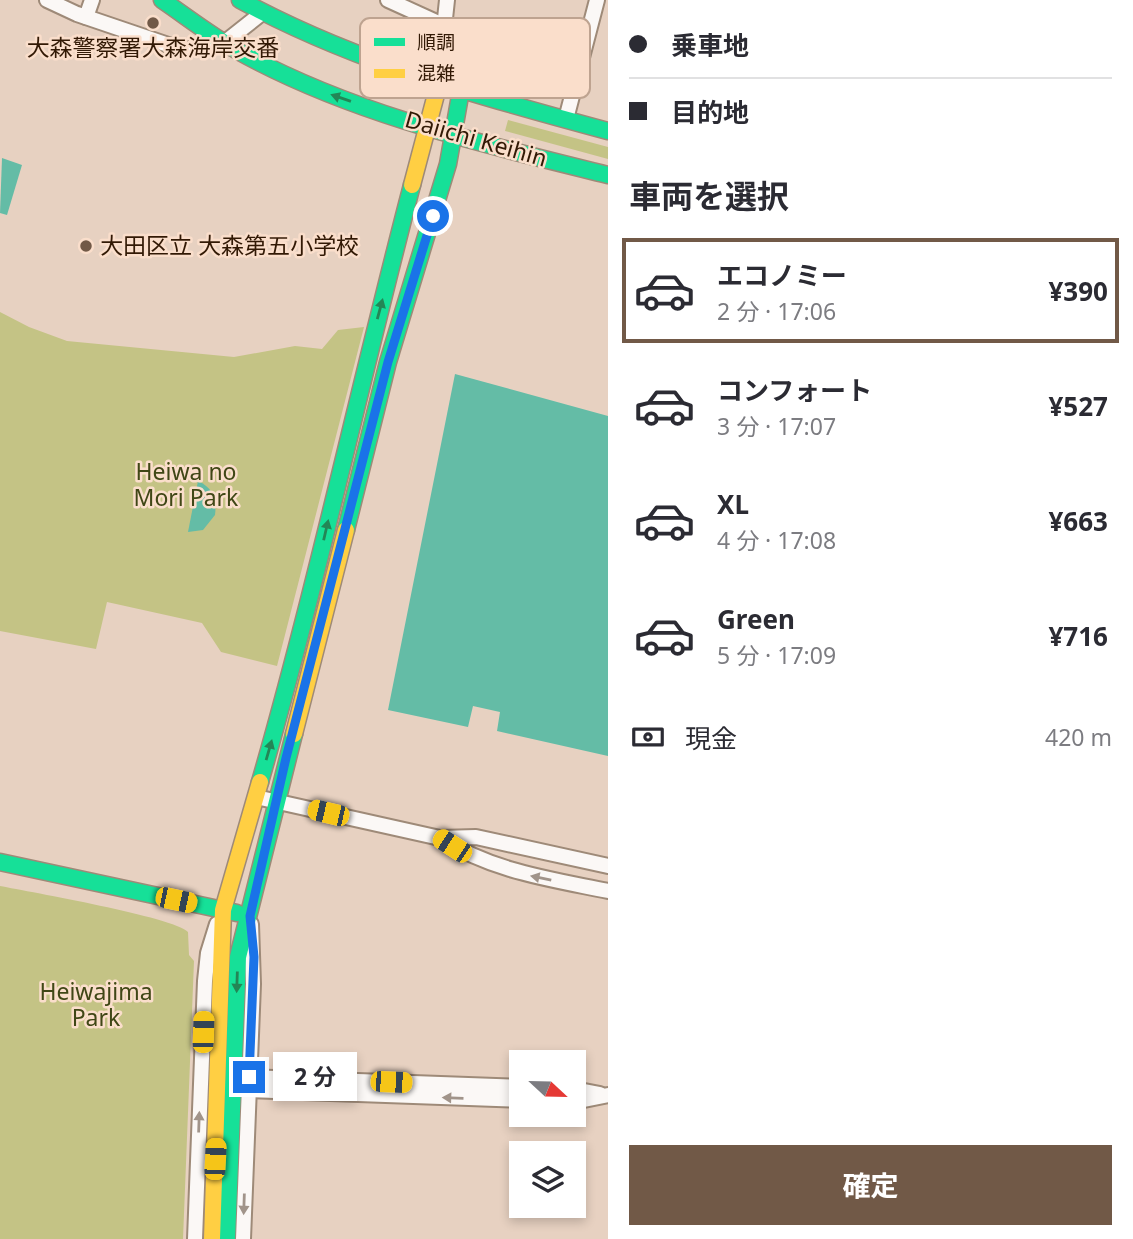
<!DOCTYPE html>
<html lang="ja">
<head>
<meta charset="utf-8">
<style>
  body { margin:0; font-family:"Noto Sans","Noto Sans JP",sans-serif; background:#f7f7f7; color:#2b2b33; height:100vh; display:flex; flex-direction:column; font-size:26px; white-space:nowrap }
  * { box-sizing:border-box; margin:0 }
  p { font-size:23px; color:#7c7c81 }
  .icon { flex:none; width:38px; height:38px; fill:none; stroke:currentColor; stroke-width:2; stroke-linecap:round; stroke-linejoin:round }
  .map { position:relative; flex:1; overflow:hidden }
  .sheet { display:flex; flex-direction:column; background:#fff; width:525px }
  .sheet>* { flex:none }
  .hud { display:grid; align-content:center; height:154px; padding:0 21px; background:#fff }
  .needle { width:46px; rotate:112deg }
  .buttons { position:absolute; left:509px; top:1050px; display:grid; gap:14px }
  .buttons a { display:grid; place-items:center; width:77px; height:77px; border-radius:0px; background:#fff; box-shadow:0 4px 10px #0003; font-size:35px }
  .end { position:absolute; width:32px; height:32px; margin:-16px; border:9px solid #1a73e8; background:#fff; box-shadow:0 0 0 4px #fff }
  .from { border-radius:50% }
  .bubble { position:absolute; height:49px; border-radius:0px; background:#fff; box-shadow:0 4px 10px #0003; font-size:23px; font-weight:700; line-height:49px; text-align:center }
  .car { position:absolute; width:21px; height:42px; margin:-21px -10px; border-radius:9px; box-shadow:0 0 5px 2px #0007; background:linear-gradient(#f5c518 24%,#345 0 40%,#f5c518 0 76%,#345 0 86%,#f5c518 0) }
  .hud b { display:flex; align-items:center; gap:24px; height:66px; font-size:26px }
  .hud b+b { border-top:2px solid #e1e1e2 }
  .hud i { width:18px; height:18px; background:#2b2b33 }
  ul { padding:0; list-style:none }
  li { display:flex; align-items:center; gap:21px; height:105px; margin:0 14px 10px; padding:0 7px; border:4px solid transparent; border-radius:0px }
  li div { flex:1 }
  li b { display:block; font-size:26px }
  li em { font-style:normal; font-weight:700 }
  li.on { border-color:#715947 }
  li>.icon { width:63px; height:63px; stroke-width:1.5 }
  h2 { padding:0 21px; font-size:32px; line-height:84px }
  .pay { display:flex; align-items:center; gap:18px; height:77px; padding:0 21px; font-size:26px }
  .pay p { margin-inline-start:auto }
  .primary-button { display:flex; gap:14px; margin-top:auto; padding:14px 21px }
  .primary-button a { flex:1; height:80px; border-radius:0px; background:#715947; color:#fff; font-size:28px; font-weight:700; line-height:80px; text-align:center }
  main { display:flex; flex:1; min-height:0 }
  .map>svg:first-child { display:block }
  .green { fill:#c4c385 }
  .water { fill:#64bca6 }
  .lines { fill:none; stroke-linecap:round; stroke-linejoin:round }
  .street-casing { stroke:#9e8a78; stroke-width:18 }
  .fast-casing { stroke:#9e8a78; stroke-width:19 }
  .slow-casing { stroke:#9e8a78; stroke-width:19 }
  .street { stroke:#fbf8f6; stroke-width:14 }
  .fast { stroke:#16e098; stroke-width:16 }
  .slow { stroke:#ffcf43; stroke-width:16 }
  .oneway { fill:#238656 }
  .oneway2 { fill:#a1948a }
  .route { stroke:#1a73e8; stroke-width:9 }
  .poi-dot { fill:#715947; stroke:#fadecb; stroke-width:2.5 }
  .labels { text-anchor:middle; stroke-width:5; stroke-linejoin:round; paint-order:stroke }
  .poi-label { font-size:23px; fill:#321905; stroke:#fadecb }
  .street-label { font-size:23px; fill:#321905; stroke:#fadecb }
  .park-label { font-size:23px; fill:#404716; stroke:#fadecb }
  .key { fill:#fadecb; stroke:#bea390; stroke-width:2 }
  .key-label { font-size:19px; fill:#321905 }
</style>
</head>
<body>
<main>
<div class="map">
<svg width="608" height="1239" viewBox="0 0 608 1239">
  <rect width="100%" height="100%" fill="#e7d1c1"/>
  <g class="green">
    <path d="M508 120 608 147V159L505 131Z"/>
    <path d="M0 312 29 327 67 341 234 357 295 346 322 349 338 330 364 327 277 666 221 652 202 623 107 602 96 649 0 631Z"/>
    <path d="M0 886C30 892 174 917 188 932L189 955 194 961 183 1239H0Z"/>
  </g>
  <g class="water">
    <path d="M2 158 22 165 7 215 0 213Z"/>
    <path d="M455 374 608 416V756L497 731 500 712 473 706 468 727 388 710Z"/>
    <path d="M198 481C213 488 217 499 215 515L203 530 188 532Z"/>
  </g>
  <g class="lines">
    <g class="street-casing">
      <g id="street">
        <path d="M47 0 77 14 183 50 224 43 262 13"/>
        <path d="M388 0 443 25"/>
        <path d="M86 17 92 0"/>
        <path d="M445 85 441 56 447 0"/>
        <path d="M566 119 597 0"/>
        <path d="M256 797 440 838 476 837 608 866"/>
        <path d="M441 838C491 871 550 879 608 891"/>
        <path d="M249 1077 522 1087"/>
        <path d="M574 1089 600 1094"/>
        <path d="M248 1090 522 1100"/>
        <path d="M574 1102 608 1095"/>
        <path d="M195 1239 205 981 208 953 217 924"/>
        <path d="M243 1239 253 984 251 924"/>
      </g>
    </g>
    <g class="fast-casing">
      <g id="fast">
        <path d="M162 0C187 17 211 36 238 51 351 114 483 144 608 175"/>
        <path d="M240 0C356 63 481 97 608 131"/>
        <path d="M346 530 388 362 448 164 461 90"/>
        <path d="M260 782C317 584 360 383 412 185"/>
        <path d="M0 862 237 913"/>
        <path d="M227 1239 238 957 294 734"/>
      </g>
    </g>
    <g class="slow-casing">
      <g id="slow">
        <path d="M412 185 439 83"/>
        <path d="M294 734 346 530"/>
        <path d="M212 1239 223 910 260 782"/>
      </g>
    </g>
    <use href="#street" class="street"/>
    <use href="#fast" class="fast"/>
    <use href="#slow" class="slow"/>
  </g>
  <defs><path id="oneway-solid" d="M-6-.8H1V-3.2L6.5 0L1 3.2V.8H-6Z" transform="scale(1.75)"/></defs>
  <g class="oneway">
    <use href="#oneway-solid" transform="translate(341 98) rotate(-161)"/>
    <use href="#oneway-solid" transform="translate(380 309) rotate(-75)"/>
    <use href="#oneway-solid" transform="translate(326 530) rotate(-77)"/>
    <use href="#oneway-solid" transform="translate(269 750) rotate(-74)"/>
    <use href="#oneway-solid" transform="translate(237 982) rotate(92)"/>
  </g>
  <g class="oneway2">
    <use href="#oneway-solid" transform="translate(541 878) rotate(-168)"/>
    <use href="#oneway-solid" transform="translate(453 1098) rotate(-178)"/>
    <use href="#oneway-solid" transform="translate(199 1122) rotate(-88)"/>
    <use href="#oneway-solid" transform="translate(244 1204) rotate(92)"/>
  </g>
  <g class="lines">
    <path class="route" d="M249 1077 254 957 250 916 286 758 388 362 433 216"/>
  </g>
  <g class="poi-dot">
    <circle cx="153" cy="23" r="7"/>
    <circle cx="86" cy="246" r="7"/>
  </g>
  <g class="labels">
    <g class="poi-label">
      <text x="153" y="56">大森警察署大森海岸交番</text>
      <text x="100" y="254" text-anchor="start">大田区立 大森第五小学校</text>
    </g>
    <g class="street-label">
      <text transform="translate(476 139) rotate(16)" y="8">Daiichi Keihin</text>
    </g>
    <g class="park-label">
      <text x="186" y="480">Heiwa no<tspan x="186" dy="26">Mori Park</tspan></text>
      <text x="96" y="1000">Heiwajima<tspan x="96" dy="26">Park</tspan></text>
    </g>
  </g>
  <rect x="360" y="18" width="230" height="80" rx="10" class="key"/>
  <rect x="374" y="38" width="31" height="8" fill="#16e098"/>
  <rect x="374" y="69" width="31" height="9" fill="#ffcf43"/>
  <g class="key-label">
    <text x="417" y="49">順調</text>
    <text x="417" y="80">混雑</text>
  </g>
</svg>
<div class="buttons">
<a><svg class="needle" viewBox="-14 -14 28 28"><path d="M0-13l5 13h-10z" fill="#e53935"/><path d="M0 13l5-13h-10z" fill="#7c7c81"/></svg></a>
<a><svg class="icon" aria-label="layers" viewBox="0 0 24 24"><path d="M12 4l9 5-9 5-9-5zM3 14l9 5 9-5"/></svg></a>
</div>
<i class="end from" style="left:433px;top:216px"></i>
<i class="end" style="left:249px;top:1077px"></i>
<div class="bubble" style="left:273px;top:1052px;width:84px">2 分</div>
<i class="car" style="left:328px;top:813px;rotate:283deg"></i>
<i class="car" style="left:452px;top:846px;rotate:303deg"></i>
<i class="car" style="left:176px;top:900px;rotate:102deg"></i>
<i class="car" style="left:203px;top:1032px;rotate:2deg"></i>
<i class="car" style="left:391px;top:1082px;rotate:92deg"></i>
<i class="car" style="left:215px;top:1159px;rotate:3deg"></i>
</div>
<section class="sheet">
<div class="hud">
<b><i class="from"></i>乗車地</b>
<b><i></i>目的地</b>
</div>
<h2>車両を選択</h2>
<ul>
<li class="on"><svg class="icon" aria-label="car" viewBox="0 0 24 24"><path d="M5 17H2v-5l4-1 3-4h7l3 4 3 1v5h-3M9 17h6M6 11h13"/><circle cx="7" cy="17" r="2"/><circle cx="17" cy="17" r="2"/></svg><div><b>エコノミー</b><p>2 分 · 17:06</p></div><em>¥390</em></li>
<li><svg class="icon" aria-label="car" viewBox="0 0 24 24"><path d="M5 17H2v-5l4-1 3-4h7l3 4 3 1v5h-3M9 17h6M6 11h13"/><circle cx="7" cy="17" r="2"/><circle cx="17" cy="17" r="2"/></svg><div><b>コンフォート</b><p>3 分 · 17:07</p></div><em>¥527</em></li>
<li><svg class="icon" aria-label="car" viewBox="0 0 24 24"><path d="M5 17H2v-5l4-1 3-4h7l3 4 3 1v5h-3M9 17h6M6 11h13"/><circle cx="7" cy="17" r="2"/><circle cx="17" cy="17" r="2"/></svg><div><b>XL</b><p>4 分 · 17:08</p></div><em>¥663</em></li>
<li><svg class="icon" aria-label="car" viewBox="0 0 24 24"><path d="M5 17H2v-5l4-1 3-4h7l3 4 3 1v5h-3M9 17h6M6 11h13"/><circle cx="7" cy="17" r="2"/><circle cx="17" cy="17" r="2"/></svg><div><b>Green</b><p>5 分 · 17:09</p></div><em>¥716</em></li>
</ul>
<div class="pay"><svg class="icon" aria-label="cash" viewBox="0 0 24 24"><path d="M3 7h18v10H3z"/><circle cx="12" cy="12" r="2"/></svg>現金<p>420 m</p></div>
<div class="primary-button"><a>確定</a></div>
</section>
</main>
</body>
</html>
